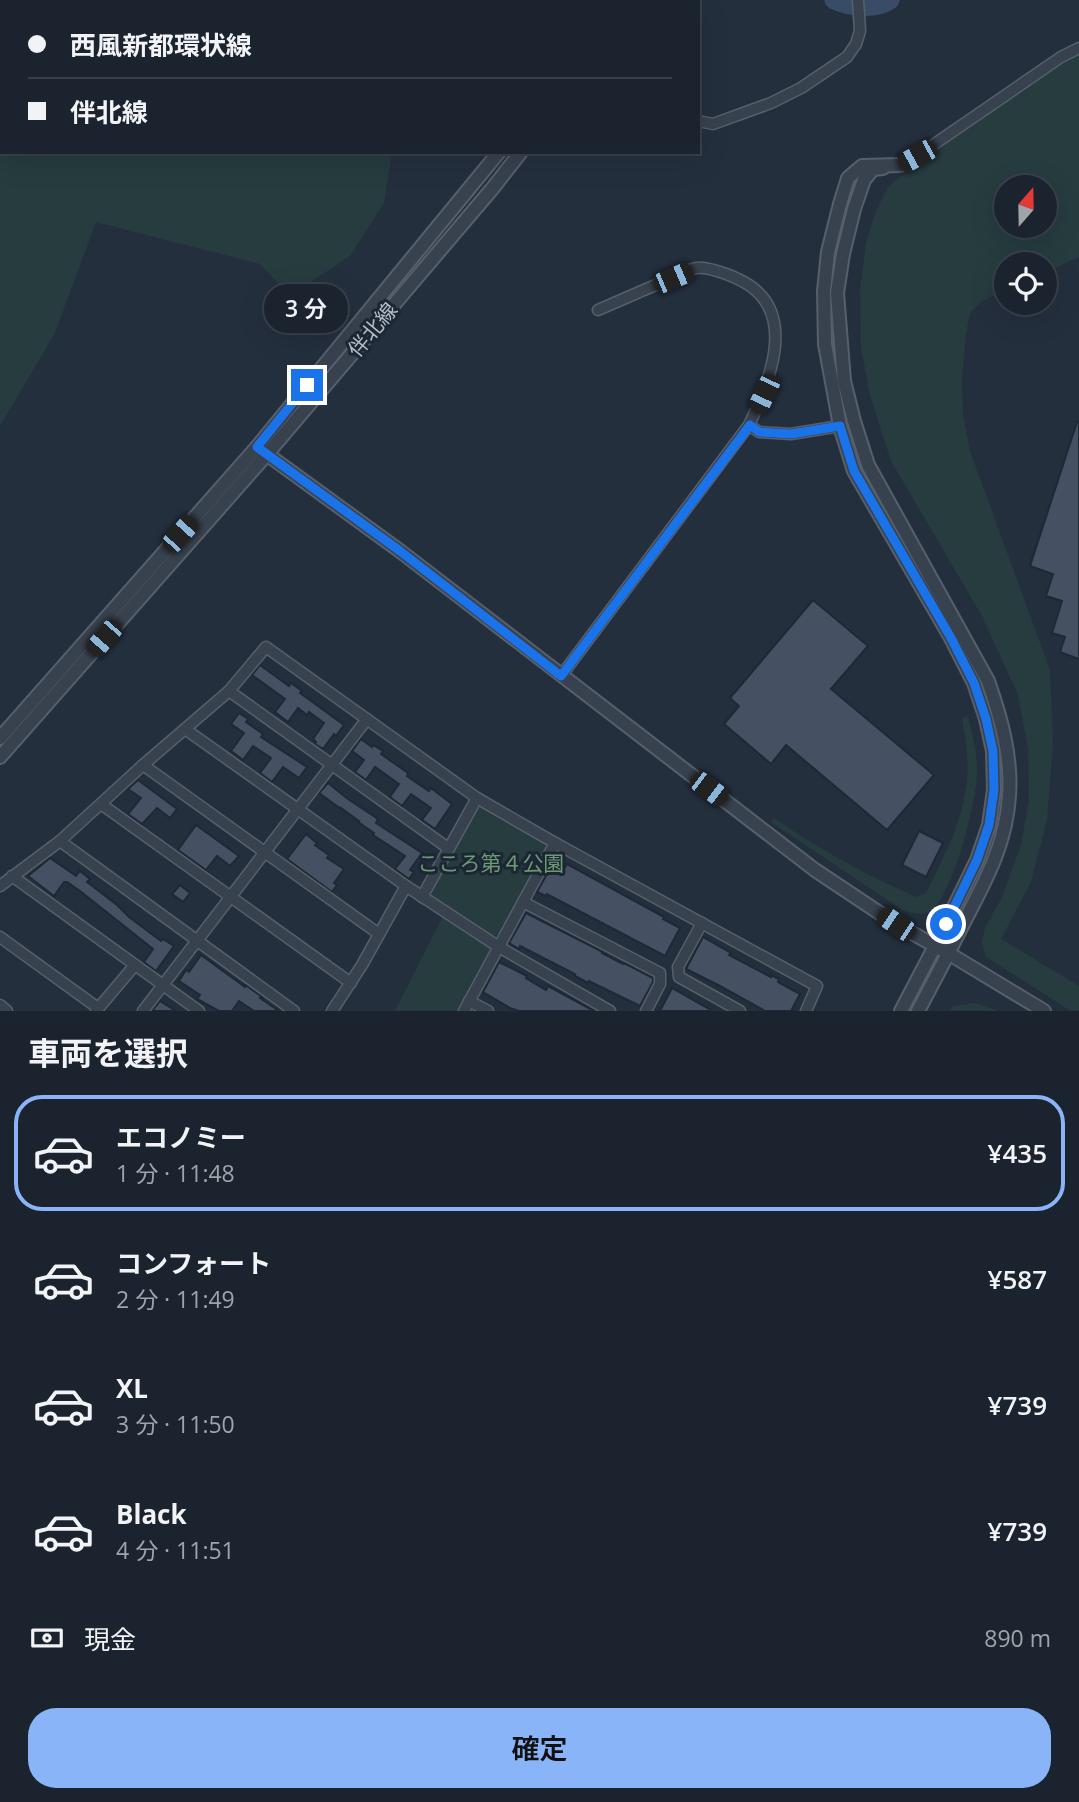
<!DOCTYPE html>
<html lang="ja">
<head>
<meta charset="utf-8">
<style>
  body { margin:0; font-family:"Open Sans","Noto Sans JP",sans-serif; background:#242b36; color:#f1f3f6; height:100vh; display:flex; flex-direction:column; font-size:26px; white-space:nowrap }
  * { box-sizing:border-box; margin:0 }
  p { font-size:23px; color:#a0a4aa }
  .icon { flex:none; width:38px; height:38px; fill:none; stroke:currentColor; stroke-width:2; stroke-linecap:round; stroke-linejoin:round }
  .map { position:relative; height:1011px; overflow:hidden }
  .side { display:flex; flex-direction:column; background:#1b232e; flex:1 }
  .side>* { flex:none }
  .hud { position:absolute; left:0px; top:0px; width:700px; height:154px; box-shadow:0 7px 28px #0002,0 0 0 2px #39404a; display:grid; align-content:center; height:154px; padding:0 28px; background:#1b232e }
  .needle { width:46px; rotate:20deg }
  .tools { position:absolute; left:994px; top:175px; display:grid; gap:14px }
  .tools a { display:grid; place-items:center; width:63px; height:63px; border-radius:50%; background:#1b232e; box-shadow:0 7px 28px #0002,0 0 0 2px #39404a; font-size:35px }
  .end { position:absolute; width:32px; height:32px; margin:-16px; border:9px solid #1a73e8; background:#fff; box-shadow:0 0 0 4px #fff }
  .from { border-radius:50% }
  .bubble { position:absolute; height:49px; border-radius:24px; background:#1b232e; box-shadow:0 7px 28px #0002,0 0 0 2px #39404a; font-size:23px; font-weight:600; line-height:49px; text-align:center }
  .car { position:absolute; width:21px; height:42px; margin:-21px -10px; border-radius:9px; box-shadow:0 0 5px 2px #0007; background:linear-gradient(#222 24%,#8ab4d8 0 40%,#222 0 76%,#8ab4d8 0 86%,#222 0) }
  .hud b { display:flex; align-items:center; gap:24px; height:66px; font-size:26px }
  .hud b+b { border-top:2px solid #39404a }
  .hud i { width:18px; height:18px; background:#f1f3f6 }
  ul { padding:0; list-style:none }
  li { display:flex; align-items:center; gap:21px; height:116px; margin:0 14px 10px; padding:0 14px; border:4px solid transparent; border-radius:28px }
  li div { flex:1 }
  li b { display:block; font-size:26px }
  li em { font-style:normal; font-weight:600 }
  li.current { border-color:#8ab4f8 }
  li>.icon { width:63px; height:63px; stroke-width:1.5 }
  h2 { padding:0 28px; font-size:32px; line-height:84px }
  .pay { display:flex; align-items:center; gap:18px; height:77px; padding:0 28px; font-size:26px }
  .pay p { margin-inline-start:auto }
  .action { display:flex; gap:14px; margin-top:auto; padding:14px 28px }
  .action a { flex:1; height:80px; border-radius:28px; background:#8ab4f8; color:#111; font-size:28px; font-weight:600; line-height:80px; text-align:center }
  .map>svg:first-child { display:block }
  .green { fill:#263c3f; fill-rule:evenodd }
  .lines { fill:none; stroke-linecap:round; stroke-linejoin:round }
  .river { stroke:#394c67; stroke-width:19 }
  .building { fill:#455162; stroke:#1f2835; stroke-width:2 }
  .minor-casing { stroke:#565f6c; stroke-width:13 }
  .tertiary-casing { stroke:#565f6c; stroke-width:16 }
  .minor { stroke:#38414e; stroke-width:10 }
  .tertiary { stroke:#38414e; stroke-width:12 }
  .route { stroke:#1a73e8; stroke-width:9 }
  .labels { text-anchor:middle; stroke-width:6; stroke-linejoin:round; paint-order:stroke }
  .street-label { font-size:21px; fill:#b4bcc9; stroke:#1d2633 }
  .park-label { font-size:21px; fill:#6b9a76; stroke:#1d2633 }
</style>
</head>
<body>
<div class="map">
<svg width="1079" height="1011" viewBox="0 0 1079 1011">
  <rect width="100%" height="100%" fill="#242f3e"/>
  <g class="green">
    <path d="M0 0H250L255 2H2V152H392L384 203 350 256 290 296 260 264 96 222 55 333 0 426Z"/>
    <path d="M1079 54V257L1045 273V264H1006V290L982 301 970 313 966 335 962 378 963 414 970 451 1050 670 1053 744 1047 820 1031 882 1001 939 1079 986V1011H1071L986 957 982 942 985 928 1002 897 1021 845 1029 800 1028 749 1018 695 982 616 891 461 870 396 861 347 860 291 866 242 876 211 888 187 907 171 1040 78ZM1006 187H1045V226H1006Z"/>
    <path d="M968 716C972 734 977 751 977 770 978 797 953 897 930 911 921 916 913 913 904 911L771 822 774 818C817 848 868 876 916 897L926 893C944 857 964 819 967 778 969 758 965 737 962 718Z"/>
    <path d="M481 807 544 842 547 850 502 933 494 936 433 899 430 892 473 810Z"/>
    <path d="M445 912 499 947 462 1011H395Z"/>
    <path d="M975 1003 999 1011H949L953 1006Z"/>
  </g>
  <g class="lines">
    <path class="river" d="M834 0C849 7 875 10 890 0"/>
  </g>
  <g class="building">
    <path d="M1077 422H1079V659L1060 652 1065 637 1052 633 1062 601 1046 596 1053 574 1030 566Z"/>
    <path d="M813 600 868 646 831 689 934 775 887 830 786 745 771 764 724 724 739 706 730 698Z"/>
    <path d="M260 665 289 686 291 683 302 691 300 693 344 725 336 736 334 734 323 749 315 744 316 742 313 739 324 723 309 712 307 715 298 708 288 722 275 712 285 699 252 675Z"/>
    <path d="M239 713 248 719 246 722 263 734 261 737 307 767 299 778 283 767 272 782 260 773 271 758 253 746 243 760 231 751 244 733 231 724Z"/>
    <path d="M361 739 372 747 373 745 383 751 381 754 408 773 407 776 429 791 431 788 452 804 435 829 422 820 431 808 411 794 402 806 390 797 399 784 375 767 366 780 355 772 364 760 352 751Z"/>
    <path d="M138 780 177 809 170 818 157 808 142 824 128 814 141 798 128 789Z"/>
    <path d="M328 783 348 799 378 819 376 823 422 853 410 870 414 872 409 879 395 869 405 856 373 835 374 833 358 822 359 821 341 808V809L319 793Z"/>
    <path d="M196 825 239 856 230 866 217 856 206 870 178 850Z"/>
    <path d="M919 831 943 843 926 877 902 865Z"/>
    <path d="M306 834 317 843 315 845 329 855 327 858 344 869 334 883 337 885 332 892 287 859Z"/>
    <path d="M50 858 76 876 80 871 90 879 87 882 117 905 129 917 161 941 163 939 174 946 156 971 144 962 153 949 80 891 67 882H64L54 896 28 876Z"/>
    <path d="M554 861 565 867 567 864 611 888 664 917 663 919 680 928 665 956 547 894 546 896 537 892Z"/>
    <path d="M180 885 190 893 183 902 172 894Z"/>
    <path d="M526 913 603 952 602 953 623 964 624 963 653 978V982L640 1006 589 981 588 983 575 976V974L520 946 519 949 509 943Z"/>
    <path d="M703 937 731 953 729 955 771 977V975L779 979 778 982 800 994 791 1011H765L720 986 686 969Z"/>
    <path d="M201 955 245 987 246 985 247 986 262 997 260 998 279 1011H254L239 1001 232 1011H219L197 999 200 995 179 981 186 970 189 972Z"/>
    <path d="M499 962 527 976 526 978 546 990 548 986 594 1011H519L510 1008 483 992Z"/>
    <path d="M672 988 700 1004 713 1011H660Z"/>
    <path d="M160 1001 176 1011H152Z"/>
  </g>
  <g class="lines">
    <g class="minor-casing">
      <g id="minor">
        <path d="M500 0V2"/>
        <path d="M698 121 713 124 771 103 801 88 847 57 856 44 860 31 858 0"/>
        <path d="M901 165 917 156 1061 57 1079 48"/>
        <path d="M749 425 759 432 791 434 840 426"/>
        <path d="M561 676 749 425C771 379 800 307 738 279 730 275 706 266 697 268 687 269 676 277 667 280 644 290 621 300 598 310"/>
        <path d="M229 691 448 848"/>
        <path d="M185 729 406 886 499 947 610 1011"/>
        <path d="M143 765 379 934"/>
        <path d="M101 804 351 983"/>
        <path d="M60 841 294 1011"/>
        <path d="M12 876 199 1011"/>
        <path d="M0 886 60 841 143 765 229 691 266 647 477 798 555 843"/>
        <path d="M422 897 477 798"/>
        <path d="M523 902 660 973V984L646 1011"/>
        <path d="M702 923 678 967 679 977 740 1011"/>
        <path d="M0 937 98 1008"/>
        <path d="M469 1001 488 1011"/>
        <path d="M0 1005 7 1011"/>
        <path d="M96 1011 135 965"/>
        <path d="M143 1011 367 719"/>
        <path d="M332 1011 362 965 406 886"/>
        <path d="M464 1011 555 843 817 986 806 1011"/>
      </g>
    </g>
    <g class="tertiary-casing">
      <g id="tertiary">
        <path d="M462 0V2"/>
        <path d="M611 2 612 0"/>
        <path d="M630 2 631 0"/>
        <path d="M901 165 862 166 848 178 840 204 828 252 824 291 825 344 840 426 854 471 951 638 974 683 986 719 993 751 994 790 989 825 977 860 935 946 901 1011"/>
        <path d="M883 168 873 169 864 180 854 209 843 254 837 293 844 381 854 421 868 465 988 681C1001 718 1012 757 1009 796 1006 846 984 883 962 926 948 954 933 983 918 1011"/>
        <path d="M257 447 400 551 815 870 896 924 948 953 1044 1011"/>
        <path d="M0 738 257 447 499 152"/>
        <path d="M0 757 267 454 492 189 521 152"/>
      </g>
    </g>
    <use href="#minor" class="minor"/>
    <use href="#tertiary" class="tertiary"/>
  </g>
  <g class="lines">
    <path class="route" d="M307 385 257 447 400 551 561 676 750 425 759 432 791 434 840 426 854 471 951 638 974 683 986 719 993 751 994 790 989 825 977 860 946 924"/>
  </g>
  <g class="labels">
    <g class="street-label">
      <text transform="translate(373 330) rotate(-50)" y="7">伴北線</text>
    </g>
    <g class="park-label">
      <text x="491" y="871">こころ第４公園</text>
    </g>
  </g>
</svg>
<div class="tools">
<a><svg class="needle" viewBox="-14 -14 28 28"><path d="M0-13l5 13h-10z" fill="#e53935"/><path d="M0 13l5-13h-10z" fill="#a0a4aa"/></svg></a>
<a><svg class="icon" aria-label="locate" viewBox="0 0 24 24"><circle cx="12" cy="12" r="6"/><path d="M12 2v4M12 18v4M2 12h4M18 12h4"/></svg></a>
</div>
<i class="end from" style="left:946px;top:924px"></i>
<i class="end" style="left:307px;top:385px"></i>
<div class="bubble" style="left:264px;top:284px;width:84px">3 分</div>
<i class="car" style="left:917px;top:156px;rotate:241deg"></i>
<i class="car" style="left:673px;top:278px;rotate:67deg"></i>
<i class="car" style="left:764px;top:394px;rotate:205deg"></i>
<i class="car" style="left:180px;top:534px;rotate:42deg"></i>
<i class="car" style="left:104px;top:638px;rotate:221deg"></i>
<i class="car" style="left:709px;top:789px;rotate:127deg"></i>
<i class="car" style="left:896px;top:924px;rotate:304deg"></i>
<div class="hud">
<b><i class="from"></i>西風新都環状線</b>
<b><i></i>伴北線</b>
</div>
</div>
<section class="side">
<h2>車両を選択</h2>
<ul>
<li class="current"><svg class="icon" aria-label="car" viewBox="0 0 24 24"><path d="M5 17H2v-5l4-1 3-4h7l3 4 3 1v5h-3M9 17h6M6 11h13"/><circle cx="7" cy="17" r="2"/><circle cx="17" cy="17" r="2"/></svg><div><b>エコノミー</b><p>1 分 · 11:48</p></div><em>¥435</em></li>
<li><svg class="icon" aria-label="car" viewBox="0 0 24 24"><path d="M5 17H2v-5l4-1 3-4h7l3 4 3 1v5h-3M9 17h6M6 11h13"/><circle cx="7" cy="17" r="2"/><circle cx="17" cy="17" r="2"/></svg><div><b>コンフォート</b><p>2 分 · 11:49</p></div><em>¥587</em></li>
<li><svg class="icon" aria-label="car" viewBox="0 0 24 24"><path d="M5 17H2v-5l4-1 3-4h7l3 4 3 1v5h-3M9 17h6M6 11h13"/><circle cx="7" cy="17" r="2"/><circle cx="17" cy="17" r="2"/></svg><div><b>XL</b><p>3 分 · 11:50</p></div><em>¥739</em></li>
<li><svg class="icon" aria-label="car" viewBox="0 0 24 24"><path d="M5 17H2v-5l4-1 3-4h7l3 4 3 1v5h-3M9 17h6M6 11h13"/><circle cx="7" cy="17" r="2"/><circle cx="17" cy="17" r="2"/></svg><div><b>Black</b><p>4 分 · 11:51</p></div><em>¥739</em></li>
</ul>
<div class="pay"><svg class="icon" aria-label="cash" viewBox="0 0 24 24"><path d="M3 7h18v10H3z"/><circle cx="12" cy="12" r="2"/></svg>現金<p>890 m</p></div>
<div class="action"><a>確定</a></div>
</section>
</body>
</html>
